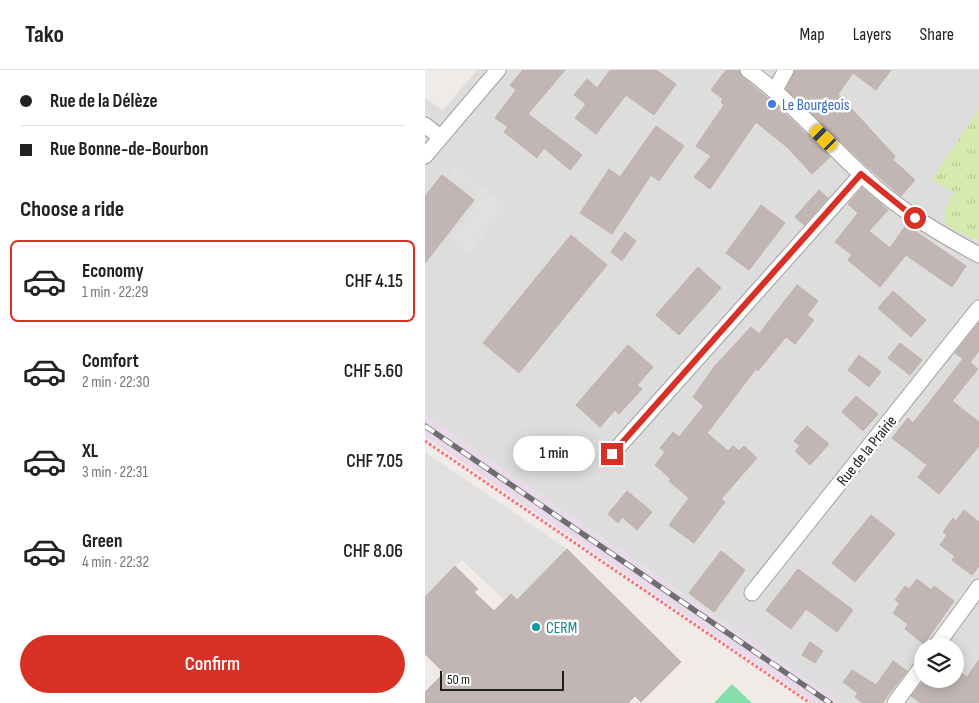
<!DOCTYPE html>
<html lang="en">
<head>
<meta charset="utf-8">
<style>
  body { margin:0; font-family:"Sofia Sans Condensed",sans-serif; background:#f2f2f2; color:#222; height:100vh; display:flex; flex-direction:column; font-size:19px; white-space:nowrap }
  * { box-sizing:border-box; margin:0 }
  p { font-size:16px; color:#767676 }
  .icon { flex:none; width:28px; height:28px; fill:none; stroke:currentColor; stroke-width:2; stroke-linecap:round; stroke-linejoin:round }
  .map { position:relative; flex:1; overflow:hidden }
  .sheet { display:flex; flex-direction:column; background:#fff; width:425px }
  .sheet>* { flex:none }
  .guide { display:grid; align-content:center; height:110px; padding:0 20px; background:#fff }
  .tools { position:absolute; left:489px; top:568px; display:grid; gap:10px }
  .tools a { display:grid; place-items:center; width:50px; height:50px; border-radius:50%; background:#fff; box-shadow:0 2px 12px #0003; font-size:25px }
  .scale { position:absolute; left:15px; bottom:12px; width:124px; box-sizing:border-box; padding-left:5px; border:2px solid #202020; border-top:0; font-size:14px; line-height:18px; white-space:nowrap; color:#202020; -webkit-text-stroke:4px #fff; paint-order:stroke }
  .end { position:absolute; width:22px; height:22px; margin:-11px; border:6px solid #d93025; background:#fff; box-shadow:0 0 0 2px #fff }
  .from { border-radius:50% }
  .bubble { position:absolute; height:35px; border-radius:18px; background:#fff; box-shadow:0 2px 12px #0003; font-size:16px; font-weight:600; line-height:35px; text-align:center }
  .car { position:absolute; width:15px; height:30px; margin:-15px -8px; border-radius:6px; box-shadow:0 0 4px 1px #0007; background:linear-gradient(#f5c518 24%,#345 0 40%,#f5c518 0 76%,#345 0 86%,#f5c518 0) }
  .guide b { display:flex; align-items:center; gap:18px; height:48px; font-size:19px }
  .guide b+b { border-top:1px solid #e0e0e0 }
  .guide i { width:12px; height:12px; background:#222 }
  ul { padding:0; list-style:none }
  li { display:flex; align-items:center; gap:15px; height:82px; margin:0 10px 8px; padding:0 10px; border:2px solid transparent; border-radius:8px }
  li div { flex:1 }
  li b { display:block; font-size:19px }
  li em { font-style:normal; font-weight:600 }
  li.selected { border-color:#d93025 }
  li>.icon { width:45px; height:45px; stroke-width:1.5 }
  h2 { padding:0 20px; font-size:22px; line-height:60px }
  .cta { display:flex; gap:10px; margin-top:auto; padding:10px 20px }
  .cta a { flex:1; height:58px; border-radius:30px; background:#d93025; color:#fff; font-size:20px; font-weight:600; line-height:58px; text-align:center }
  header { display:flex; align-items:center; gap:30px; box-sizing:border-box; height:70px; padding:0 25px; background:#fff; border-bottom:1px solid #e0e0e0 }
  header strong { font-size:24px }
  nav { display:flex; gap:28px; margin-inline-start:auto; font-size:18px }
  main { display:flex; flex:1; min-height:0 }
  .map>svg:first-child { display:block }
  .residential { fill:#dedddd; fill-rule:evenodd }
  .railway { fill:#e9d9ea }
  .grass { fill:url(#grass-tufts) }
  .pitch { fill:#85dfaa }
  .parking { fill:#e0e0e0 }
  .building { fill:#c1b6b3; stroke:#c2afa9 }
  .lines { fill:none; stroke-linecap:round; stroke-linejoin:round }
  .minor-casing { stroke:#a1a1a1; stroke-width:17 }
  .path { stroke:#fa6e7c; stroke-width:3; stroke-dasharray:2.5 2.5; stroke-linecap:butt }
  .minor { stroke:#fff; stroke-width:15 }
  .rail-casing { stroke:#6e6e6e; stroke-width:5.5 }
  .rail { stroke:#fff; stroke-width:4; stroke-dasharray:11; stroke-linecap:butt }
  .route { stroke:#d93025; stroke-width:6 }
  .shop-dot { fill:#3f7fe0; stroke:#fff; stroke-width:2 }
  .culture-dot { fill:#0f9aa8; stroke:#fff; stroke-width:2 }
  .labels { text-anchor:middle; stroke-width:5; stroke-linejoin:round; paint-order:stroke }
  .shop-label { font-size:16px; fill:#366cbe; stroke:#fff; text-anchor:start }
  .street-label { font-size:16px; fill:#202020; stroke:#fff }
  .culture-label { font-size:16px; fill:#0d838f; stroke:#fff; text-anchor:start }
</style>
</head>
<body>
<header>
<strong>Tako</strong>
<nav><a>Map</a><a>Layers</a><a>Share</a></nav>
</header>
<main>
<section class="sheet">
<div class="guide">
<b><i class="from"></i>Rue de la Délèze</b>
<b><i></i>Rue Bonne-de-Bourbon</b>
</div>
<h2>Choose a ride</h2>
<ul>
<li class="selected"><svg class="icon" aria-label="car" viewBox="0 0 24 24"><path d="M5 17H2v-5l4-1 3-4h7l3 4 3 1v5h-3M9 17h6M6 11h13"/><circle cx="7" cy="17" r="2"/><circle cx="17" cy="17" r="2"/></svg><div><b>Economy</b><p>1 min · 22:29</p></div><em>CHF 4.15</em></li>
<li><svg class="icon" aria-label="car" viewBox="0 0 24 24"><path d="M5 17H2v-5l4-1 3-4h7l3 4 3 1v5h-3M9 17h6M6 11h13"/><circle cx="7" cy="17" r="2"/><circle cx="17" cy="17" r="2"/></svg><div><b>Comfort</b><p>2 min · 22:30</p></div><em>CHF 5.60</em></li>
<li><svg class="icon" aria-label="car" viewBox="0 0 24 24"><path d="M5 17H2v-5l4-1 3-4h7l3 4 3 1v5h-3M9 17h6M6 11h13"/><circle cx="7" cy="17" r="2"/><circle cx="17" cy="17" r="2"/></svg><div><b>XL</b><p>3 min · 22:31</p></div><em>CHF 7.05</em></li>
<li><svg class="icon" aria-label="car" viewBox="0 0 24 24"><path d="M5 17H2v-5l4-1 3-4h7l3 4 3 1v5h-3M9 17h6M6 11h13"/><circle cx="7" cy="17" r="2"/><circle cx="17" cy="17" r="2"/></svg><div><b>Green</b><p>4 min · 22:32</p></div><em>CHF 8.06</em></li>
</ul>
<div class="cta"><a>Confirm</a></div>
</section>
<div class="map">
<svg width="554" height="633" viewBox="0 0 554 633">
  <defs>
    <pattern id="grass-tufts" width="24" height="20" patternUnits="userSpaceOnUse" patternTransform="scale(1.25)"><rect width="24" height="20" fill="#d7eaad"/><path d="M3 7l-1-3M5 7V3M7 7l1-3M15 17l-1-3M17 17v-4M19 17l1-3" fill="none" stroke="#b8c895"/></pattern>
  </defs>
  <rect width="100%" height="100%" fill="#f1ebe7"/>
  <path class="residential" d="M52 0H554V633H415L0 345V28L18 40ZM498 576H530V609H498Z"/>
  <path class="railway" d="M0 345 155 453 415 633H389L0 367Z"/>
  <path class="grass" d="M554 39V169L550 170C520 154 511 157 528 123L507 109Z"/>
  <path class="pitch" d="M307 614 327 633H289Z"/>
  <g class="parking">
    <path d="M28 95 82 136 44 183 24 169 57 127 24 100Z"/>
    <path d="M0 382 142 479 92 530 80 531 37 490 0 527Z"/>
  </g>
  <g class="building">
    <path d="M98 0H140L103 44 157 85 145 100 119 78 112 88 79 62 83 57 70 48 91 20 85 15Z"/>
    <path d="M185 0H231L251 14 229 45 201 25 171 64 150 48 161 34 149 25 162 9 172 18Z"/>
    <path d="M301 0H314L317 7 350 34 405 87 387 104 363 78 331 52 285 119 269 107 286 86 271 76 299 35 296 32 298 29 286 20Z"/>
    <path d="M370 0H466L451 20 428 3 413 24 470 86 468 90 490 110 476 126 440 95 361 19Z"/>
    <path d="M231 56 259 76 234 111 226 105 187 164 155 143 184 99 195 107Z"/>
    <path d="M17 105 49 130 0 193V126Z"/>
    <path d="M437 118 463 140 444 161 465 178 481 155 541 196 527 217 481 185 455 217 423 190 427 185 410 172 433 143 423 134Z"/>
    <path d="M394 120 403 128 379 155 370 147Z"/>
    <path d="M336 135 360 153 324 200 301 183Z"/>
    <path d="M200 162 211 171 197 191 186 182Z"/>
    <path d="M146 165 182 195 94 303 58 273Z"/>
    <path d="M273 197 296 218 254 265 231 245Z"/>
    <path d="M372 215 393 231 382 245 389 250 370 274 361 267 333 301 331 299 282 363 303 381 308 376 314 381 319 376 332 388 296 429 300 432 269 473 244 455 264 428 244 411 246 409 230 395 240 382 235 378 248 362 254 367 279 336 268 327 289 297 326 257 334 264Z"/>
    <path d="M468 221 501 250 486 267 453 238Z"/>
    <path d="M554 253V281L545 292 553 299 527 331 554 352V376L514 424 493 407 502 395 467 368 483 348 488 353 538 289 530 283Z"/>
    <path d="M475 273 497 290 485 305 463 288Z"/>
    <path d="M203 275 228 297 212 315 217 319 194 344 190 340 175 357 151 335Z"/>
    <path d="M434 285 456 302 444 317 423 300Z"/>
    <path d="M431 326 453 344 438 361 417 342Z"/>
    <path d="M382 356 404 374 385 395 370 381 375 376 369 371Z"/>
    <path d="M202 421 227 442 212 460 197 447 193 453 183 444Z"/>
    <path d="M539 440 554 452V496L547 505 527 490 530 486 515 475 522 465 518 462 528 448 531 451Z"/>
    <path d="M446 445 470 464 430 512 407 493Z"/>
    <path d="M142 479 256 592 216 632 210 626 203 633H0V622L19 603 0 584V527L30 496 53 519 49 522 69 541 86 524 92 530Z"/>
    <path d="M296 481 320 500 289 542 264 523Z"/>
    <path d="M373 499 428 540 412 562 381 539 366 559 341 540Z"/>
    <path d="M492 509 506 520 509 516 529 531 499 574 480 559 483 554 468 543 475 533 470 530 480 516 484 519Z"/>
    <path d="M385 572 398 581 390 593 377 585Z"/>
    <path d="M554 590V633H496L486 626 500 609H530V599L542 607Z"/>
    <path d="M468 591 482 601 457 633H438L430 627 433 623 418 612 427 600 451 615Z"/>
  </g>
  <g class="lines">
    <g class="minor-casing">
      <g id="minor">
        <path d="M323 0C370 34 406 78 449 116 481 144 517 165 554 185"/>
        <path d="M350 20 361 0"/>
        <path d="M0 55 15 67"/>
        <path d="M0 86 73 0"/>
        <path d="M187 384 436 105"/>
        <path d="M327 523 554 238"/>
        <path d="M511 576 554 517"/>
        <path d="M470 633 498 595"/>
      </g>
    </g>
    <path class="path" d="M0 371 385 633"/>
    <use href="#minor" class="minor"/>
    <g class="rail-casing">
      <path id="rail" d="M0 356 405 633"/>
    </g>
    <use href="#rail" class="rail"/>
  </g>
  <g class="lines">
    <path class="route" d="M187 384 436 104 490 148"/>
  </g>
  <circle class="shop-dot" cx="347" cy="34" r="5"/>
  <circle class="culture-dot" cx="111" cy="557" r="5"/>
  <g class="labels">
    <g class="shop-label">
      <text x="357" y="40">Le Bourgeois</text>
    </g>
    <g class="street-label">
      <text transform="translate(441 380) rotate(-51)" y="6">Rue de la Prairie</text>
    </g>
    <g class="culture-label">
      <text x="121" y="563">CERM</text>
    </g>
  </g>
</svg>
<div class="tools">
<a><svg class="icon" aria-label="layers" viewBox="0 0 24 24"><path d="M12 4l9 5-9 5-9-5zM3 14l9 5 9-5"/></svg></a>
</div>
<div class="scale">50 m</div>
<i class="end from" style="left:490px;top:148px"></i>
<i class="end" style="left:187px;top:384px"></i>
<div class="bubble" style="left:88px;top:366px;width:82px">1 min</div>
<i class="car" style="left:399px;top:68px;rotate:315deg"></i>
</div>
</main>
</body>
</html>
